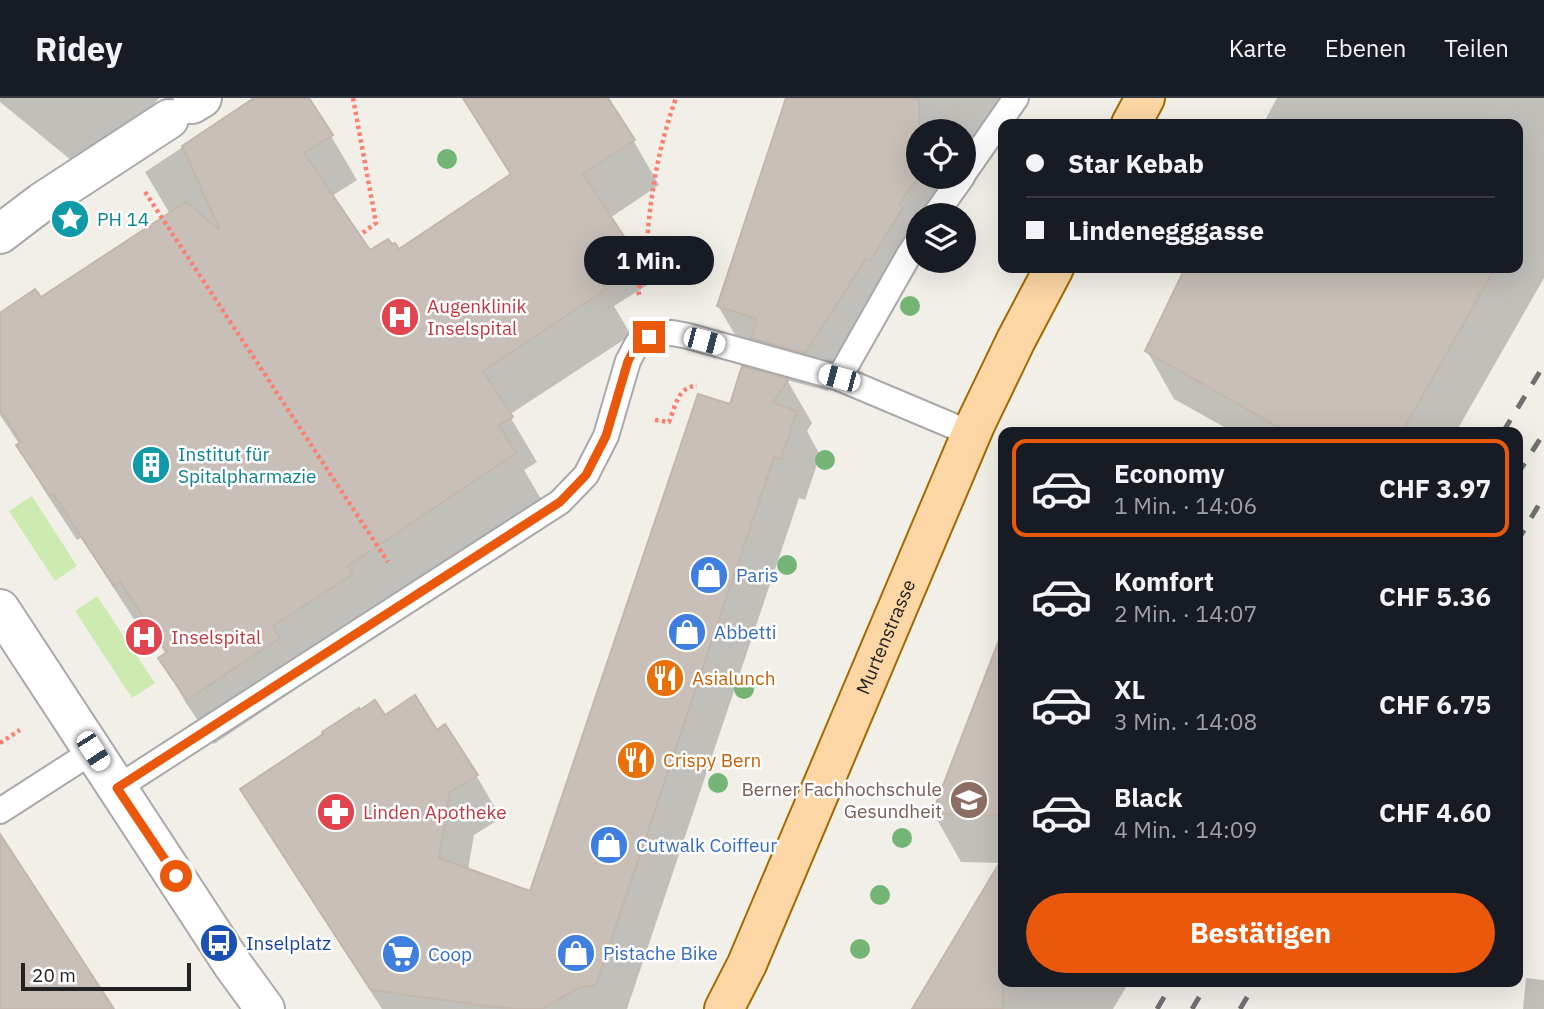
<!DOCTYPE html>
<html lang="de">
<head>
<meta charset="utf-8">
<style>
  body { margin:0; font-family:"IBM Plex Sans",sans-serif; background:#242831; color:#f1f3f6; height:100vh; display:flex; flex-direction:column; font-size:26px; white-space:nowrap }
  * { box-sizing:border-box; margin:0 }
  p { font-size:23px; color:#9ea1a6 }
  .icon { flex:none; width:38px; height:38px; fill:none; stroke:currentColor; stroke-width:2; stroke-linecap:round; stroke-linejoin:round }
  .map { position:relative; flex:1; overflow:hidden }
  .side { position:absolute; left:998px; top:329px; width:525px; height:560px; display:flex; flex-direction:column; background:#171b24; border-radius:14px; box-shadow:0 7px 28px #0002 }
  .side>* { flex:none }
  .guide { position:absolute; left:998px; top:21px; width:525px; height:154px; border-radius:14px; box-shadow:0 7px 28px #0002; display:grid; align-content:center; height:154px; padding:0 28px; background:#171b24 }
  .buttons { position:absolute; left:906px; top:21px; display:grid; gap:14px }
  .buttons a { display:grid; place-items:center; width:70px; height:70px; border-radius:50%; background:#171b24; box-shadow:0 7px 28px #0002; font-size:35px }
  .scale { position:absolute; left:21px; bottom:18px; width:170px; box-sizing:border-box; padding-left:7px; border:4px solid #222; border-top:0; font-size:19px; line-height:24px; white-space:nowrap; color:#222; -webkit-text-stroke:5px #fff; paint-order:stroke }
  .end { position:absolute; width:32px; height:32px; margin:-16px; border:9px solid #ea580c; background:#fff; box-shadow:0 0 0 4px #fff }
  .from { border-radius:50% }
  .bubble { position:absolute; height:49px; border-radius:24px; background:#171b24; box-shadow:0 7px 28px #0002; font-size:23px; font-weight:800; line-height:49px; text-align:center }
  .car { position:absolute; width:21px; height:42px; margin:-21px -10px; border-radius:9px; box-shadow:0 0 5px 2px #0007; background:linear-gradient(#fff 24%,#345 0 40%,#fff 0 76%,#345 0 86%,#fff 0) }
  .guide b { display:flex; align-items:center; gap:24px; height:66px; font-size:26px }
  .guide b+b { border-top:2px solid #363941 }
  .guide i { width:18px; height:18px; background:#f1f3f6 }
  ul { padding:12px 0 0; list-style:none }
  li { display:flex; align-items:center; gap:21px; height:98px; margin:0 14px 10px; padding:0 14px; border:4px solid transparent; border-radius:14px }
  li div { flex:1 }
  li b { display:block; font-size:26px }
  li em { font-style:normal; font-weight:800 }
  li.on { border-color:#ea580c }
  li>.icon { width:63px; height:63px; stroke-width:1.5 }
  .action { display:flex; gap:14px; margin-top:auto; padding:14px 28px }
  .action a { flex:1; height:80px; border-radius:42px; background:#ea580c; color:#fff; font-size:28px; font-weight:800; line-height:80px; text-align:center }
  header { display:flex; align-items:center; gap:42px; box-sizing:border-box; height:98px; padding:0 35px; background:#171b24; border-bottom:2px solid #363941 }
  header strong { font-size:33px }
  nav { display:flex; gap:38px; margin-inline-start:auto; font-size:24px }
  .map>svg:first-child { display:block }
  .grass { fill:#cdebb0 }
  .shadow { fill:#0003; fill-rule:evenodd }
  .building { fill:#c7bfb8; stroke:#c4b6ab; stroke-width:2 }
  .lines { fill:none; stroke-linecap:round; stroke-linejoin:round }
  .service-casing { stroke:#a9a9a9; stroke-width:28 }
  .minor-casing { stroke:#a9a9a9; stroke-width:42 }
  .primary-casing { stroke:#a06b00; stroke-width:42 }
  .path { stroke:#fa8072; stroke-width:4.5; stroke-dasharray:3.5 3.5; stroke-linecap:butt }
  .service { stroke:#fff; stroke-width:24 }
  .minor { stroke:#fff; stroke-width:38 }
  .primary { stroke:#fcd6a4; stroke-width:38 }
  .rail { stroke:#707070; stroke-width:5; stroke-dasharray:14 14; stroke-linecap:butt }
  .tree { fill:#74b475 }
  .route { stroke:#ea580c; stroke-width:9 }
  .labels { text-anchor:middle; stroke-width:5; stroke-linejoin:round; paint-order:stroke }
  .culture-label { font-size:19px; fill:#0d838f; stroke:#fff; text-anchor:start }
  .health-label { font-size:19px; fill:#be3a42; stroke:#fff; text-anchor:start }
  .shop-label { font-size:19px; fill:#366cbe; stroke:#fff; text-anchor:start }
  .street-label { font-size:19px; fill:#222; stroke:#fff }
  .food-label { font-size:19px; fill:#c56008; stroke:#fff; text-anchor:start }
  .education-label { font-size:19px; fill:#785e54; stroke:#fff; text-anchor:end }
  .transit-label { font-size:19px; fill:#164399; stroke:#fff; text-anchor:start }
</style>
</head>
<body>
<header>
<strong>Ridey</strong>
<nav><a>Karte</a><a>Ebenen</a><a>Teilen</a></nav>
</header>
<div class="map">
<svg width="1544" height="911" viewBox="0 0 1544 911">
  <rect width="100%" height="100%" fill="#f2efe9"/>
  <g class="grass">
    <path d="M32 398 77 468 55 483 9 413Z"/>
    <path d="M97 498 155 585 132 600 75 513Z"/>
  </g>
  <g class="shadow">
    <path d="M0 0H159L93 80 0 4Z"/>
    <path d="M257 0H306L331 38 357 82 332 98 370 155 398 153 511 78 462 0H606L633 42 659 87 610 120 649 186 614 208 631 237 509 317 537 364 524 372 541 401 373 514 298 574 305 585 214 646 186 605 160 560 166 556 148 527 141 532 81 440 77 442 44 392 18 348 20 347 0 317V217L41 202 170 116 145 74Z"/>
    <path d="M788 0H1023L941 117H919V159L888 199 828 293 787 282 812 325 807 333 820 357 805 402 799 400 627 911H382L267 734 242 691 385 619 436 635 476 677 501 720 474 737 468 772 531 795 732 309 776 280 760 253 741 247 718 208ZM919 33H964V79H919Z"/>
    <path d="M1277 0H1544V180L1456 334H1233L1174 301 1147 253 1188 170H1517V26H1263Z"/>
    <path d="M1003 538V884H1129L1113 911H914L1002 765 961 764 934 716Z"/>
    <path d="M1526 880 1544 882V911H1523Z"/>
  </g>
  <g class="building">
    <path d="M254 0H309L333 37 304 55 370 152 388 141 392 146 395 145 399 151 511 76 463 0H608L635 42 583 76 625 140 588 164 606 191 483 273 513 319 499 327 516 355 348 468 353 476 273 528 280 540 187 602 158 560 167 554 120 484 114 488 53 396 50 398 16 347 21 344 0 311V215L35 191 41 199 186 104 220 132 182 48Z"/>
    <path d="M786 0H919V78L899 106 903 110 870 163 866 161 805 255 751 240 757 221 717 208Z"/>
    <path d="M1185 170H1495L1402 334H1287L1145 253Z"/>
    <path d="M742 268 789 281 773 305 797 313 781 361 774 359 596 887 578 890 542 911H514L479 907 371 892 240 691 323 636 322 634 359 610 360 612 375 602 385 617 415 597 437 632 445 626 478 677 450 694 439 760 530 793 698 296 730 306Z"/>
    <path d="M999 542 1003 543V718L932 716Z"/>
    <path d="M0 736 45 805 114 911H0Z"/>
    <path d="M1003 759V911H912Z"/>
  </g>
  <g class="lines">
    <g class="service-casing">
      <g id="service">
        <path d="M964 75 1016 0"/>
        <path d="M935 117 962 79"/>
        <path d="M839 280 910 155 919 142"/>
        <path d="M117 690 560 404 586 377 606 338 628 263 637 246 655 236 672 235 688 238 839 280 972 336"/>
        <path d="M0 713 93 653"/>
      </g>
    </g>
    <g class="minor-casing">
      <g id="minor">
        <path d="M192 6 202 0"/>
        <path d="M0 136 42 104 169 21"/>
        <path d="M0 511 233 867 265 911"/>
      </g>
    </g>
    <g class="primary-casing">
      <g id="primary">
        <path d="M1131 26 1145 0"/>
        <path id="s1" d="M724 911 747 866 975 327 1016 242 1054 170"/>
      </g>
    </g>
    <g class="path">
      <path d="M353 0 376 125 360 137"/>
      <path d="M145 94 388 464"/>
      <path d="M639 197C637 186 643 177 646 166 648 152 647 137 649 122 653 81 662 39 676 0"/>
      <path d="M655 322 669 324C675 309 678 288 697 288"/>
      <path d="M0 645 20 632"/>
    </g>
    <use href="#service" class="service"/>
    <use href="#minor" class="minor"/>
    <use href="#primary" class="primary"/>
    <g class="rail">
      <path d="M1503 334 1544 267"/>
      <path d="M1517 377 1544 335"/>
      <path d="M1517 444 1544 398"/>
      <path d="M1157 911 1173 884"/>
      <path d="M1192 911 1208 884"/>
      <path d="M1240 911 1256 884"/>
    </g>
  </g>
  <g class="tree">
    <circle cx="447" cy="61" r="10"/>
    <circle cx="910" cy="208" r="10"/>
    <circle cx="825" cy="362" r="10"/>
    <circle cx="787" cy="467" r="10"/>
    <circle cx="744" cy="591" r="10"/>
    <circle cx="718" cy="685" r="10"/>
    <circle cx="902" cy="740" r="10"/>
    <circle cx="880" cy="797" r="10"/>
    <circle cx="860" cy="851" r="10"/>
  </g>
  <g class="lines">
    <path class="route" d="M176 778 117 690 560 404 586 377 606 338 628 263 637 246 649 239"/>
  </g>
  <defs>
    <g id="sight-disc" transform="scale(2.0125)"><circle r="9.5" fill="#0f9aa8" stroke="#fff"/><path d="M0-6L1.8-2.2L6-1.7L2.9 1.2L3.7 5.4L0 3.3L-3.7 5.4L-2.9 1.2L-6-1.7L-1.8-2.2Z" fill="#fff"/></g>
    <g id="hospital-disc" transform="scale(2.0125)"><circle r="9.5" fill="#e0444e" stroke="#fff"/><path d="M-5-5h3v3.5h4V-5h3V5h-3V1.5h-4V5h-3Z" fill="#fff"/></g>
    <g id="building-disc" transform="scale(2.0125)"><circle r="9.5" fill="#0f9aa8" stroke="#fff"/><path d="M-4-6H4V6H1V3H-1V6H-4ZM-2.5-4.3h1.7v1.8h-1.7ZM.8-4.3h1.7v1.8H.8ZM-2.5-1h1.7V.8h-1.7ZM.8-1h1.7V.8H.8Z" fill="#fff"/></g>
    <g id="shop-disc" transform="scale(2.0125)"><circle r="9.5" fill="#3f7fe0" stroke="#fff"/><path d="M-5-2.5h2.3a2.7 3.5 0 0 1 5.4 0H5L5.5 6h-11ZM-1.5-2.5h3a1.5 2.3 0 0 0-3 0Z" fill="#fff"/></g>
    <g id="restaurant-disc" transform="scale(2.0125)"><circle r="9.5" fill="#e8710a" stroke="#fff"/><path d="M-5-6h1v4h1v-4h1v4h1v-4h1v5L-1.5 .5V6h-2V.5L-5-1ZM5-6V6H3V1.5H1.5Q1.5-4 5-6Z" fill="#fff"/></g>
    <g id="university-disc" transform="scale(2.0125)"><circle r="9.5" fill="#8d6e63" stroke="#fff"/><path d="M0-5L7-2L0 1L-7-2ZM-4 1L0 2.5L4 1V4Q0 6-4 4Z" fill="#fff"/></g>
    <g id="pharmacy-disc" transform="scale(2.0125)"><circle r="9.5" fill="#e0444e" stroke="#fff"/><path d="M-2-6h4v4h4v4h-4v4h-4v-4h-4v-4h4Z" fill="#fff"/></g>
    <g id="bus-disc" transform="scale(2.0125)"><circle r="9.5" fill="#1a4fb4" stroke="#fff"/><path d="M-5-6H5V4H4V6H2V4H-2V6H-4V4H-5ZM-3.5-4V0h7V-4ZM-3.5 1.2v1.5H-2V1.2ZM2 1.2v1.5H3.5V1.2Z" fill="#fff"/></g>
    <g id="supermarket-disc" transform="scale(2.0125)"><circle r="9.5" fill="#3f7fe0" stroke="#fff"/><path d="M-6-5.5h2.5l.6 2H6L4.5 2H-2.5L-4.4-4H-6ZM-1.5 3.2a1.3 1.3 0 1 0 .1 0ZM3 3.2a1.3 1.3 0 1 0 .1 0Z" fill="#fff"/></g>
  </defs>
  <g fill-rule="evenodd">
    <use href="#sight-disc" x="70" y="121"/>
    <use href="#hospital-disc" x="400" y="219"/>
    <use href="#building-disc" x="151" y="367"/>
    <use href="#shop-disc" x="709" y="477"/>
    <use href="#shop-disc" x="687" y="534"/>
    <use href="#hospital-disc" x="144" y="539"/>
    <use href="#restaurant-disc" x="665" y="580"/>
    <use href="#restaurant-disc" x="636" y="662"/>
    <use href="#university-disc" x="969" y="702"/>
    <use href="#pharmacy-disc" x="336" y="714"/>
    <use href="#shop-disc" x="609" y="747"/>
    <use href="#bus-disc" x="219" y="845"/>
    <use href="#shop-disc" x="576" y="855"/>
    <use href="#supermarket-disc" x="401" y="856"/>
  </g>
  <g class="labels">
    <g class="culture-label">
      <text x="97" y="128">PH 14</text>
      <text x="178" y="363">Institut für<tspan x="178" dy="22">Spitalpharmazie</tspan></text>
    </g>
    <g class="health-label">
      <text x="427" y="215">Augenklinik<tspan x="427" dy="22">Inselspital</tspan></text>
      <text x="171" y="546">Inselspital</text>
      <text x="363" y="721">Linden Apotheke</text>
    </g>
    <g class="shop-label">
      <text x="736" y="484">Paris</text>
      <text x="714" y="541">Abbetti</text>
      <text x="636" y="754">Cutwalk Coiffeur</text>
      <text x="603" y="862">Pistache Bike</text>
      <text x="428" y="863">Coop</text>
    </g>
    <g class="street-label">
      <text dy="7" stroke="none"><textPath href="#s1" startOffset="406">Murtenstrasse</textPath></text>
    </g>
    <g class="food-label">
      <text x="692" y="587">Asialunch</text>
      <text x="663" y="669">Crispy Bern</text>
    </g>
    <g class="education-label">
      <text x="942" y="698">Berner Fachhochschule<tspan x="942" dy="22">Gesundheit</tspan></text>
    </g>
    <g class="transit-label">
      <text x="246" y="852">Inselplatz</text>
    </g>
  </g>
</svg>
<div class="buttons">
<a><svg class="icon" aria-label="locate" viewBox="0 0 24 24"><circle cx="12" cy="12" r="6"/><path d="M12 2v4M12 18v4M2 12h4M18 12h4"/></svg></a>
<a><svg class="icon" aria-label="layers" viewBox="0 0 24 24"><path d="M12 4l9 5-9 5-9-5zM3 14l9 5 9-5"/></svg></a>
</div>
<div class="scale">20 m</div>
<i class="end from" style="left:176px;top:778px"></i>
<i class="end" style="left:649px;top:239px"></i>
<div class="bubble" style="left:584px;top:138px;width:130px">1 Min.</div>
<i class="car" style="left:704px;top:243px;rotate:105deg"></i>
<i class="car" style="left:839px;top:280px;rotate:285deg"></i>
<i class="car" style="left:93px;top:653px;rotate:147deg"></i>
<div class="guide">
<b><i class="from"></i>Star Kebab</b>
<b><i></i>Lindenegggasse</b>
</div>
<section class="side">
<ul>
<li class="on"><svg class="icon" aria-label="car" viewBox="0 0 24 24"><path d="M5 17H2v-5l4-1 3-4h7l3 4 3 1v5h-3M9 17h6M6 11h13"/><circle cx="7" cy="17" r="2"/><circle cx="17" cy="17" r="2"/></svg><div><b>Economy</b><p>1 Min. · 14:06</p></div><em>CHF 3.97</em></li>
<li><svg class="icon" aria-label="car" viewBox="0 0 24 24"><path d="M5 17H2v-5l4-1 3-4h7l3 4 3 1v5h-3M9 17h6M6 11h13"/><circle cx="7" cy="17" r="2"/><circle cx="17" cy="17" r="2"/></svg><div><b>Komfort</b><p>2 Min. · 14:07</p></div><em>CHF 5.36</em></li>
<li><svg class="icon" aria-label="car" viewBox="0 0 24 24"><path d="M5 17H2v-5l4-1 3-4h7l3 4 3 1v5h-3M9 17h6M6 11h13"/><circle cx="7" cy="17" r="2"/><circle cx="17" cy="17" r="2"/></svg><div><b>XL</b><p>3 Min. · 14:08</p></div><em>CHF 6.75</em></li>
<li><svg class="icon" aria-label="car" viewBox="0 0 24 24"><path d="M5 17H2v-5l4-1 3-4h7l3 4 3 1v5h-3M9 17h6M6 11h13"/><circle cx="7" cy="17" r="2"/><circle cx="17" cy="17" r="2"/></svg><div><b>Black</b><p>4 Min. · 14:09</p></div><em>CHF 4.60</em></li>
</ul>
<div class="action"><a>Bestätigen</a></div>
</section>
</div>
</body>
</html>
